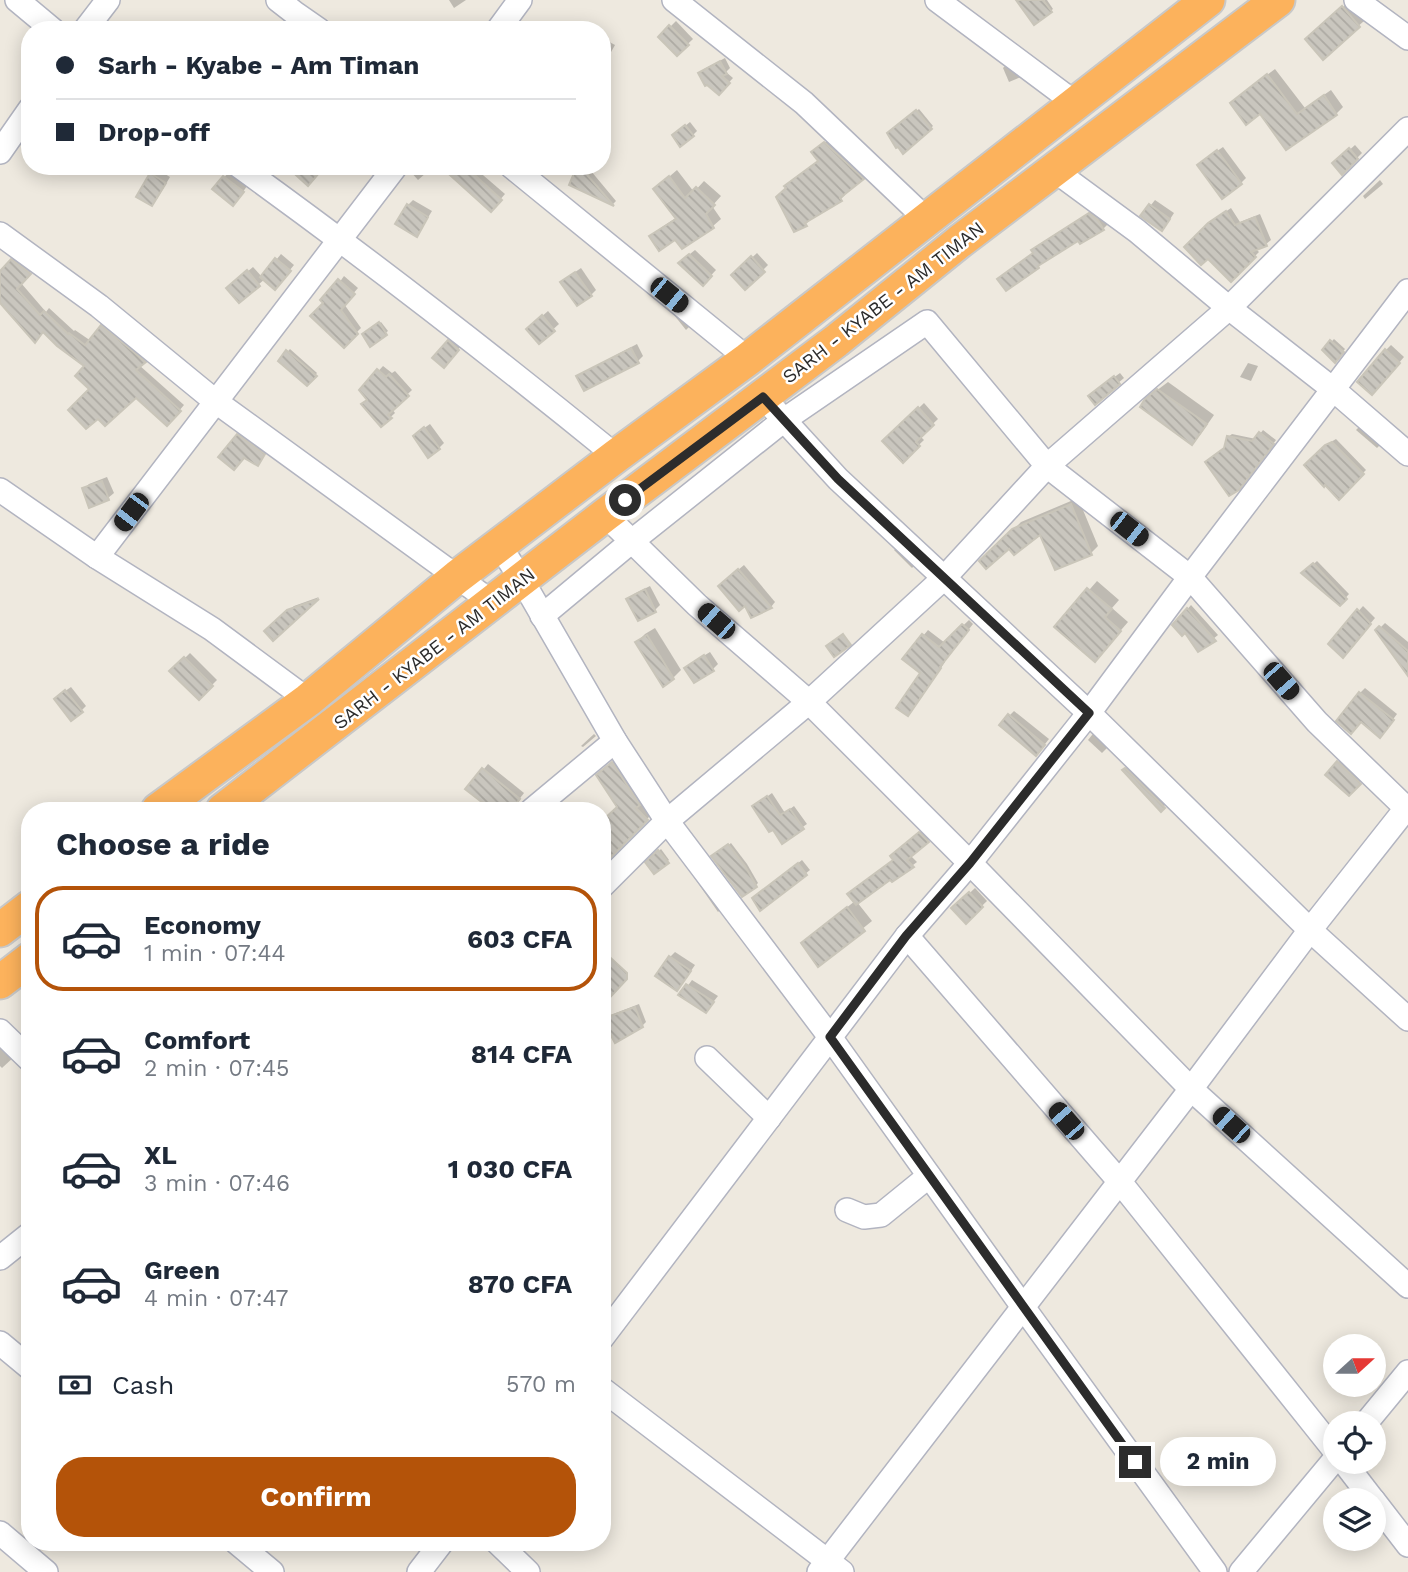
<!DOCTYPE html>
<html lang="en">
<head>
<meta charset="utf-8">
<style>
  body { margin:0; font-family:"Work Sans",sans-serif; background:#f6f6f7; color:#1f2937; height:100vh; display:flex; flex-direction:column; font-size:26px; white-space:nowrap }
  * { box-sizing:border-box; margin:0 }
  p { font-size:23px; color:#747a83 }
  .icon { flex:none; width:38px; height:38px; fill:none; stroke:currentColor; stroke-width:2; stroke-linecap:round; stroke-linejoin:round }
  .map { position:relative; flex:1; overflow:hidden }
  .panel { position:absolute; left:21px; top:802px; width:590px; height:749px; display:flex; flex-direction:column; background:#fff; border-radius:28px; box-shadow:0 4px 18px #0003 }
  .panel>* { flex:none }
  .guide { position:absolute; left:21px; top:21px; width:590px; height:154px; border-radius:28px; box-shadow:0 4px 18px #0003; display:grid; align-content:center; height:154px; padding:0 35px; background:#fff }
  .needle { width:46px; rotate:69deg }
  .controls { position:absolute; left:1323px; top:1334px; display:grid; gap:14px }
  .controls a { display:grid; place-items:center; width:63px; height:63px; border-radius:50%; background:#fff; box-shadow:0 4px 18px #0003; font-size:35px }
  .end { position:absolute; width:32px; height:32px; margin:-16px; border:9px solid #2c2c2c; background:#fff; box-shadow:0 0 0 4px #fff }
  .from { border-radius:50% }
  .bubble { position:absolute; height:49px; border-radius:24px; background:#fff; box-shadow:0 4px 18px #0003; font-size:23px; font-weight:700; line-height:49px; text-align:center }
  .car { position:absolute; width:21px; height:42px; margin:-21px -10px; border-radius:9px; box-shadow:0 0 5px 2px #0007; background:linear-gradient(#222 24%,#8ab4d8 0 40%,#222 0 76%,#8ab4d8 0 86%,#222 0) }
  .guide b { display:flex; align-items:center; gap:24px; height:66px; font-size:26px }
  .guide b+b { border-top:2px solid #e0e1e3 }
  .guide i { width:18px; height:18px; background:#1f2937 }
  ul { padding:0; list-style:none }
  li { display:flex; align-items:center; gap:21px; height:105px; margin:0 14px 10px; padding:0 21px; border:4px solid transparent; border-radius:28px }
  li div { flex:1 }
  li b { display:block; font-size:26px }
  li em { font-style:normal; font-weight:700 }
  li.active { border-color:#b45309 }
  li>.icon { width:63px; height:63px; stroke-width:1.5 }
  h2 { padding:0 35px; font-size:32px; line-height:84px }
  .pay { display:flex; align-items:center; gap:18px; height:77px; padding:0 35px; font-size:26px }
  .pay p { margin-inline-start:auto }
  .primary-button { display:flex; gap:14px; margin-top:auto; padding:14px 35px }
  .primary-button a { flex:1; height:80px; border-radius:28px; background:#b45309; color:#fff; font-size:28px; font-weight:700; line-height:80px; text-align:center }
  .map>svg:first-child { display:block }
  .shadow { fill:#0003 }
  .building { fill:url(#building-back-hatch); stroke:#c9c5b9; stroke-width:2 }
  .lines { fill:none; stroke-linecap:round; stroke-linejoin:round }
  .minor-casing { stroke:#b2b4c0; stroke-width:26 }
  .highway-casing { stroke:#c8c8c8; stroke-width:37 }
  .minor { stroke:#fff; stroke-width:23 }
  .highway { stroke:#fcb25c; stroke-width:33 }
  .route { stroke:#2c2c2c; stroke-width:9 }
  .labels { text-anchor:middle; stroke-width:5; stroke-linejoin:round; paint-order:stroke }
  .street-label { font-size:19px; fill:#2c2c2c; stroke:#fff }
</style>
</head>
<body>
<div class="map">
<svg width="1408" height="1572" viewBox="0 0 1408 1572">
  <defs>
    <pattern id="building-back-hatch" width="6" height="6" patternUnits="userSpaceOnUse" patternTransform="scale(1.75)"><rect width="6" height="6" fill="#c9c6be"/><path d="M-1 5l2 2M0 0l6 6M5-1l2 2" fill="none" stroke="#adaaa3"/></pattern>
  </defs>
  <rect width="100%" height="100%" fill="#eee9df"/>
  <g class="shadow">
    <path d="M449 0H466L454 8Z"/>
    <path d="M1045 0H1047L1053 9 1038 20 1033 9Z"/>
    <path d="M1348 3 1364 21 1323 57 1312 34Z"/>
    <path d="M158 21 172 30H152Z"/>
    <path d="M676 21 693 39 677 54 660 37Z"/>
    <path d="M120 25 127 30H116Z"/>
    <path d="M580 25 588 30H575Z"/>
    <path d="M602 38 615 45 602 68Z"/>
    <path d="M725 58 730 68 726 72 733 78 719 93 700 73 704 69Z"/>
    <path d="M1005 66H1006L1021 77 1009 82 1003 68Z"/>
    <path d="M1275 69 1305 108 1331 90 1343 107 1336 114 1286 148 1261 111 1239 96Z"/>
    <path d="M919 109 933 126 903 151 889 134Z"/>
    <path d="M690 122 697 131 693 135 679 131Z"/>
    <path d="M830 139 866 174 844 193 845 195 841 199 809 218 810 220 806 224 795 229 788 188 819 161 817 148Z"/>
    <path d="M1355 145 1362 153 1342 173 1334 164Z"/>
    <path d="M1223 147 1246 178 1241 183 1204 160Z"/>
    <path d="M155 166H170L165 174 170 177 157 199 152 204 137 198Z"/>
    <path d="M411 166H434L418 180 410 171Z"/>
    <path d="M579 166H593L591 171 616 201 613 204 571 184Z"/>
    <path d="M476 169 505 194 491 210 462 184Z"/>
    <path d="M677 170 694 192 704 181 721 196 712 206 721 219 713 226 682 246 676 237H652L659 229 677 217 663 182Z"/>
    <path d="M229 172 247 186 238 199 214 189Z"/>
    <path d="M1380 180 1383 184 1365 199 1363 196Z"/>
    <path d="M413 200 432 211 421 229 416 234 408 205Z"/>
    <path d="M1155 200 1174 213 1167 224 1143 215Z"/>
    <path d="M1231 208 1240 222 1260 214 1271 240 1266 244 1256 249 1259 252 1231 280 1215 219Z"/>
    <path d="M1095 209 1108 224 1103 229 1079 239 1043 261 1038 267 999 279 1035 253 1033 250 1038 245Z"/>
    <path d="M695 250 716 270 703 284 685 258Z"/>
    <path d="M757 253 768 265 745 288 733 275Z"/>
    <path d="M281 254 294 265 280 282 265 279 239 301 234 283 253 267 262 277Z"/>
    <path d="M16 256 34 268 21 283 46 312 49 308 74 331 75 330 91 341 106 322 149 357 139 365 184 405 172 419 136 395 92 389 87 365 43 330 0 300V273Z"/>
    <path d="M581 268 596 290 591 295 568 277Z"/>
    <path d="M344 276 358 288 344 304 361 328 344 345 325 303Z"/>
    <path d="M548 311 559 324 539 342 533 324Z"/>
    <path d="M678 311 693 323 686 330 674 315Z"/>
    <path d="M381 322 388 331 371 344 366 333Z"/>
    <path d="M454 336 463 344 443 366 434 358Z"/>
    <path d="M1334 339 1345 349 1335 361 1324 350Z"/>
    <path d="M637 344 643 356 638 361 579 377 584 372Z"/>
    <path d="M1391 345 1404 357 1377 388 1386 350Z"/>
    <path d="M290 349 317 373 307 384 280 360Z"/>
    <path d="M1248 363 1258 366 1251 381 1240 377Z"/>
    <path d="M383 366 392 373 395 371 412 390 392 409 395 413 382 425 369 400 361 390Z"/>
    <path d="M1120 373 1124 378 1118 383 1095 391Z"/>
    <path d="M1168 382 1214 415 1200 435 1192 443 1156 391Z"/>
    <path d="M924 403 938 419 920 436 924 440 903 460 885 441Z"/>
    <path d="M430 424 444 443 439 448 420 431Z"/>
    <path d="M1362 424 1383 442 1377 448 1356 430Z"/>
    <path d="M1263 430 1276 440 1242 485 1226 448 1228 437 1232 434 1256 439Z"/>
    <path d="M243 431 269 449 257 464 238 436Z"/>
    <path d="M1336 439 1366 470 1339 497 1306 465 1331 442Z"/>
    <path d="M107 477 114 493 108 498 90 505 84 489 89 484Z"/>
    <path d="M1078 498 1098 546 1091 553 1041 532 981 561 1021 522Z"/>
    <path d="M899 546 917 563 912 568 894 550Z"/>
    <path d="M1317 561 1349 594 1340 604 1304 573Z"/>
    <path d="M744 565 775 602 771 607 746 603 725 581Z"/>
    <path d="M1097 581 1119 600 1112 608 1128 622 1103 651 1057 627Z"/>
    <path d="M650 586 660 605 655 610 629 599 634 594Z"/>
    <path d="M319 597 318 598 273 638 270 626 294 606Z"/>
    <path d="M1191 605 1218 635 1199 650 1185 630 1174 625Z"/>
    <path d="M1363 606 1375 618 1348 650 1330 644Z"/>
    <path d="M969 620 973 624 944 661 945 662 913 709 922 673 904 659 928 630 945 643Z"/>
    <path d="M1385 623 1408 642V673L1378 630Z"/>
    <path d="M655 628 681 670 673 678 637 642 645 634Z"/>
    <path d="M710 652 718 664 713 669 692 663Z"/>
    <path d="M190 653 217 680 199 698 172 671Z"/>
    <path d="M71 687 86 706 81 711 61 694Z"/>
    <path d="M1365 688 1397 714 1385 730 1362 720 1360 693Z"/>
    <path d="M1014 711 1049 739 1041 749 1009 716Z"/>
    <path d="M1096 730 1111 744 1102 753 1088 740Z"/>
    <path d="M594 734 596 736 583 747 581 746Z"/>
    <path d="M620 756 654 812 611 855 602 845V828L620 807 606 768Z"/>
    <path d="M1343 757 1364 778 1349 794 1328 775Z"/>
    <path d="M488 764 524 793 511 810H494L468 789Z"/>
    <path d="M1130 765 1168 802 1161 809 1124 770Z"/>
    <path d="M772 793 785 813 794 806 807 824 782 841 758 803Z"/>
    <path d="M924 829 932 837 910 855 917 862 893 880 891 878 857 902 872 921 819 964 811 936 855 901 895 859 896 852Z"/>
    <path d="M731 843 747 864 758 883 756 885 714 857Z"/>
    <path d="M661 849 669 860 655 872 648 863Z"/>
    <path d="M802 860 810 870 761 909 758 895Z"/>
    <path d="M691 873 720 910 718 912Z"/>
    <path d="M975 888 987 901 966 921 954 908Z"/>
    <path d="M675 952 695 965 682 984 670 957Z"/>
    <path d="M692 980 718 996 706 1011 681 995Z"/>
    <path d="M639 1004 646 1022 642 1026 604 1020 608 1016Z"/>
    <path d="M0 1044 15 1056 2 1068 0 1066Z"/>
  </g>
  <g class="building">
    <path d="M1016 0H1043L1052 12 1034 25Z"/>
    <path d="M1342 6 1360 27 1323 60 1305 39Z"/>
    <path d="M669 25 689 45 677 56 658 37Z"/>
    <path d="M720 61 727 74 722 76 730 83 719 95 707 85 705 86 698 73Z"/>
    <path d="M1267 74 1297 114 1324 95 1337 115 1286 150 1260 114 1246 125 1230 103Z"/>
    <path d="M916 110 932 129 903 154 898 147 896 148 887 133Z"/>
    <path d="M685 125 694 136 680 147 672 135Z"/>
    <path d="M824 142 864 179 840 198 842 201 805 223 807 226 794 232 776 197 786 188 784 186 818 161 811 152Z"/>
    <path d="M1349 148 1358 159 1342 175 1332 163Z"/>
    <path d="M1217 150 1242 184 1222 199 1197 165Z"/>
    <path d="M286 166H325L308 186Z"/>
    <path d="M440 166H465L502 200 491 212Z"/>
    <path d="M577 166H592L588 176 614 206 569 185Z"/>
    <path d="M150 173 166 183 152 206 136 197Z"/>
    <path d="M223 176 244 192 233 206 212 189Z"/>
    <path d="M669 176 685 198 696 187 715 205 706 214 714 228 682 249 675 240 659 251 649 236 676 219 653 189Z"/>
    <path d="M407 204 428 217 417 237 395 224Z"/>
    <path d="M1149 204 1170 219 1162 231 1140 216Z"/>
    <path d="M1226 211 1235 225 1255 217 1267 246 1251 252 1256 257 1231 282 1208 259 1201 265 1184 247 1208 223Z"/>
    <path d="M1089 213 1097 219 1104 230 1080 244 1078 241 1038 266 1039 268 1006 291 997 279 1033 253 1031 250Z"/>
    <path d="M689 254 712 276 703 286 678 263Z"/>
    <path d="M751 256 765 272 745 290 731 275Z"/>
    <path d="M275 258 291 271 275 290 260 277Z"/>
    <path d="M11 259 31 274 17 289 40 315 44 311 68 334 69 333 85 345 101 325 146 362 136 370 181 411 167 426 136 398 105 426 98 419 86 429 68 410 89 389 75 376 84 366 57 346 43 332 35 343 0 303V271Z"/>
    <path d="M247 270 260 286 239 303 226 288Z"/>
    <path d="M575 272 592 296 577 306 560 282Z"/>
    <path d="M338 279 355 294 341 310 358 334 344 348 310 316 323 303 320 300Z"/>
    <path d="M542 315 555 331 539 344 526 329Z"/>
    <path d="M379 322 387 335 370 347 362 334Z"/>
    <path d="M448 340 459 350 444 368 432 358Z"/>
    <path d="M1330 340 1344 352 1335 363 1322 350Z"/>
    <path d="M631 348 639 363 584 391 576 376Z"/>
    <path d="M1385 349 1400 363 1372 395 1357 382Z"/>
    <path d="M286 350 317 376 307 386 278 361Z"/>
    <path d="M377 369 386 377 389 374 409 396 388 415 392 418 381 427 361 404 367 400 359 390Z"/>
    <path d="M1114 376 1120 384 1095 405 1088 396Z"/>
    <path d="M1157 389 1207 424 1192 445 1140 407 1145 399Z"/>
    <path d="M918 407 934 425 916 442 920 446 903 463 882 441Z"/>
    <path d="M424 427 440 449 428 458 413 436Z"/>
    <path d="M1259 432 1274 444 1239 490 1229 496 1205 462 1224 448 1227 436 1252 441Z"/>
    <path d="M237 434 265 454 258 466 244 458 234 470 218 457Z"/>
    <path d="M1332 442 1364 474 1339 500 1325 485 1324 487 1304 465 1325 445Z"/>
    <path d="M102 481 109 500 89 508 82 488Z"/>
    <path d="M1071 504 1092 555 1055 570 1040 535 1014 555 1009 549 986 569 979 561 1012 529Z"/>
    <path d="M1313 563 1347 599 1340 606 1301 573Z"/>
    <path d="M738 569 772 608 751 618 745 606 739 611 718 586Z"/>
    <path d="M1087 588 1112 609 1105 617 1121 631 1095 662 1054 627Z"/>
    <path d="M645 589 656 612 638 621 626 599Z"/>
    <path d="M319 599 273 641 264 631 287 610Z"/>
    <path d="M1187 608 1216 641 1198 652 1185 633 1182 636 1172 625Z"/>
    <path d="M1357 609 1371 624 1343 658 1328 644Z"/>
    <path d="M962 624 969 630 940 667 941 668 908 716 896 708 920 673 902 659 922 634 939 647Z"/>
    <path d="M1379 626 1408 651V676L1375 630Z"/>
    <path d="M843 634 851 645 834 657 826 646Z"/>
    <path d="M647 635 674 679 663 687 635 642Z"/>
    <path d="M704 655 714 671 694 683 684 668Z"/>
    <path d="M184 657 213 686 199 700 169 671Z"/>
    <path d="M65 690 83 712 71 721 54 699Z"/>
    <path d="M1359 692 1394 720 1380 738 1361 722 1351 734 1336 721Z"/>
    <path d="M1008 714 1045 745 1036 756 999 725Z"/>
    <path d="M1337 761 1361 784 1349 796 1325 775Z"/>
    <path d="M612 762 640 805 636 808 648 820 611 857 602 848V821L617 807 596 775Z"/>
    <path d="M482 768 520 799 511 810H492L465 789Z"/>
    <path d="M1125 768 1165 808 1161 812 1122 770Z"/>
    <path d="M767 796 780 815 790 809 804 829 782 844 773 830 769 832 752 806Z"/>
    <path d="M919 832 929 842 907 860 914 867 892 882 890 880 856 905 847 894 893 860 890 856Z"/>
    <path d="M728 844 745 866 757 887 742 897 711 856Z"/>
    <path d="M658 850 669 863 654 874 645 862Z"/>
    <path d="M798 863 807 875 760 911 752 898Z"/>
    <path d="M969 892 983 907 966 924 951 908Z"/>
    <path d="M847 907 865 931 818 967 801 943Z"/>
    <path d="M602 950 627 973V979L602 1006Z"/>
    <path d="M669 956 691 971 677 991 655 976Z"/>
    <path d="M686 984 714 1002 706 1013 678 995Z"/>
    <path d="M635 1007 643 1027 615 1043 602 1019Z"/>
  </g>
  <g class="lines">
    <g class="minor-casing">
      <g id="minor">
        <path d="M17 0 53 30"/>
        <path d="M278 0 296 14 319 30"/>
        <path d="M674 0 804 103 926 219"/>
        <path d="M937 0 1075 103"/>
        <path d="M1356 0 1408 38"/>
        <path d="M85 30 108 0"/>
        <path d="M498 30 520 0"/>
        <path d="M0 152 30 109"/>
        <path d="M239 166C368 259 493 356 616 456"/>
        <path d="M511 166 748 359"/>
        <path d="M1054 170 1137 231 1229 308 1334 390 1408 454"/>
        <path d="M0 234 99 306 215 401 493 603"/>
        <path d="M774 409 838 479 1089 713 1310 930 1408 1019"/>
        <path d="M0 490 97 557 212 629 308 700"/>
        <path d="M605 515 697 605 809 702 970 863 1191 1089 1408 1286"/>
        <path d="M499 545 522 580 615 741 667 821 830 1037 1023 1307 1215 1572"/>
        <path d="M97 557 396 166"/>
        <path d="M542 616 632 541 784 420 927 322 1047 466 1190 577 1317 722 1408 810"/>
        <path d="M532 810 615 741"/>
        <path d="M602 886 667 821 809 702 945 577 1047 466 1229 308 1408 129"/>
        <path d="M907 936 1120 1182 1335 1451"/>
        <path d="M0 1031 30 1060"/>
        <path d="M707 1058 769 1118"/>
        <path d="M847 1210 864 1217 881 1215 929 1176"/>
        <path d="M0 1258 30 1234"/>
        <path d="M602 1338 907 936 970 863 1089 713 1190 577 1408 291"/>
        <path d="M0 1343 30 1368"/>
        <path d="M602 1389 842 1572"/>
        <path d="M1366 1423 1408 1372"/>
        <path d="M1343 1461 1373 1500"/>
        <path d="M1374 1501 1408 1545"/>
        <path d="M0 1533 46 1572"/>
        <path d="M236 1542 272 1572"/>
        <path d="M497 1542 528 1572"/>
        <path d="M419 1572 442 1542"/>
        <path d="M819 1572 1191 1089 1310 930 1408 806"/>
        <path d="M1241 1572 1335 1459"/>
      </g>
    </g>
    <g class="highway-casing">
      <g id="highway">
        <path d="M158 810 308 700 457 577 616 456 748 359 1208 0"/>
        <path d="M223 810 605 515 836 341 959 242 1278 0"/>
        <path d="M0 930 30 907"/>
        <path d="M0 982 30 959"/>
      </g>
    </g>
    <use href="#minor" class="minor"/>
    <use href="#highway" class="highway"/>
  </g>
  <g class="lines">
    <path class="route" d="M625 500 763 397 838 479 1089 713 970 863 906 936 830 1037 1135 1462"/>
  </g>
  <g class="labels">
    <g class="street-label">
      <text transform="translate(883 302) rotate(-38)" y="7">SARH - KYABE - AM TIMAN</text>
      <text transform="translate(434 648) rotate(-38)" y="7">SARH - KYABE - AM TIMAN</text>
    </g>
  </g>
</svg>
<div class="controls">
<a><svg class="needle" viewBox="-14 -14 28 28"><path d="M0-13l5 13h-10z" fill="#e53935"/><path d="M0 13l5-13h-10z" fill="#747a83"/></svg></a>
<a><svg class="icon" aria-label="locate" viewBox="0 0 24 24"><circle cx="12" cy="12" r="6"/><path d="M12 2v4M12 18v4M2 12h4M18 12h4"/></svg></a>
<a><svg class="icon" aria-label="layers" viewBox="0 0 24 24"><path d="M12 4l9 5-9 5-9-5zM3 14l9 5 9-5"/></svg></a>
</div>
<i class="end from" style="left:625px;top:500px"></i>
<i class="end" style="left:1135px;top:1462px"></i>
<div class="bubble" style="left:1160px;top:1437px;width:116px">2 min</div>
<i class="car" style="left:669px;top:295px;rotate:129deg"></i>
<i class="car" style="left:131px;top:512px;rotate:217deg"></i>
<i class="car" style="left:1129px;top:529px;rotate:128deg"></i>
<i class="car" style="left:716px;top:621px;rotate:311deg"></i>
<i class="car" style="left:1281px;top:681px;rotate:139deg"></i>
<i class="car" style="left:1066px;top:1121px;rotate:319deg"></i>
<i class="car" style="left:1231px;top:1125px;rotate:312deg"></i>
<div class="guide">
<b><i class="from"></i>Sarh - Kyabe - Am Timan</b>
<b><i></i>Drop-off</b>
</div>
<section class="panel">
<h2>Choose a ride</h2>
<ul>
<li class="active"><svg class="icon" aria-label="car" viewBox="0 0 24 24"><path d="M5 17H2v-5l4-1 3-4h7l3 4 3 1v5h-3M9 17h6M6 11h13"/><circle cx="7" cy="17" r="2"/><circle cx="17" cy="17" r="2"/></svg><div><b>Economy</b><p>1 min · 07:44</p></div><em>603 CFA</em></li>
<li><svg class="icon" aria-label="car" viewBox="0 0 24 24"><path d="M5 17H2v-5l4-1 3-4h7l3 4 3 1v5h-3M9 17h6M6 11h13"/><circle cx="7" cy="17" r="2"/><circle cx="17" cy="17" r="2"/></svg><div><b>Comfort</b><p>2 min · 07:45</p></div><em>814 CFA</em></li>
<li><svg class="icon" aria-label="car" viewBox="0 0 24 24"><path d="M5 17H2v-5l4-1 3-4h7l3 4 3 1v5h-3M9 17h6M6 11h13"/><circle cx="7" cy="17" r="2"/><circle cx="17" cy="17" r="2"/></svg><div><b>XL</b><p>3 min · 07:46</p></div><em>1 030 CFA</em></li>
<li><svg class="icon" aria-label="car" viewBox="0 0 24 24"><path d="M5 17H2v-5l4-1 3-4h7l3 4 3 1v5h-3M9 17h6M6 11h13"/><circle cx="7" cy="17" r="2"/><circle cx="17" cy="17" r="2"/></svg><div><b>Green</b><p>4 min · 07:47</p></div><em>870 CFA</em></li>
</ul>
<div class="pay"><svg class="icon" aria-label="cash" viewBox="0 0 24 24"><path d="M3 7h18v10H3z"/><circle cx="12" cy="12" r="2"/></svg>Cash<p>570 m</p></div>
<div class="primary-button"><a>Confirm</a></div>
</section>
</div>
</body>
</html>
